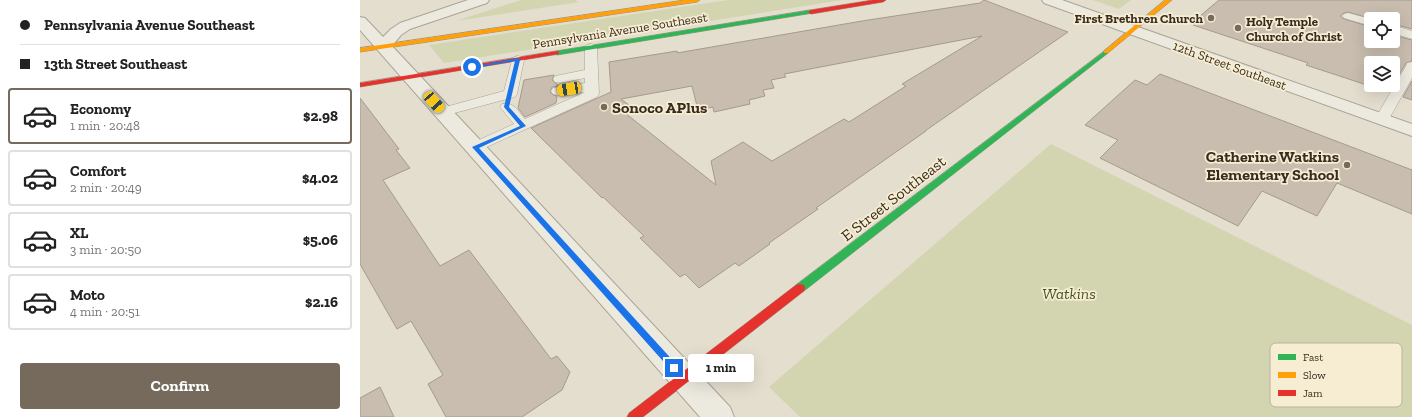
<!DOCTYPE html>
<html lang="en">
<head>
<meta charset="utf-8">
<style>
  body { margin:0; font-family:"Zilla Slab",serif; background:#f6f6f6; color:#222; height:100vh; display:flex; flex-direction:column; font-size:15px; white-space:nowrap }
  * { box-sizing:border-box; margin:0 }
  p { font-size:13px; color:#767676 }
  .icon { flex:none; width:22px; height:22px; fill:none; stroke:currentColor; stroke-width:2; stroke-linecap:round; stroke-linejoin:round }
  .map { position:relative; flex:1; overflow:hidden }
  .details { display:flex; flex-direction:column; background:#fff; width:360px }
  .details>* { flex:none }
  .hud { display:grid; align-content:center; height:88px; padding:0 20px; background:#fff }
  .fabs { position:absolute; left:1004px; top:12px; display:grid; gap:8px }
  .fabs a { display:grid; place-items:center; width:36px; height:36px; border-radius:4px; background:#fff; box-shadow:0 4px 16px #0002; font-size:20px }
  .end { position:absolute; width:18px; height:18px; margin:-9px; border:5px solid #1a73e8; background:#fff; box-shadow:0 0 0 2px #fff }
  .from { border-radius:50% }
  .bubble { position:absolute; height:28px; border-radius:4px; background:#fff; box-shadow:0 4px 16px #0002; font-size:13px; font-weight:800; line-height:28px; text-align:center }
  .car { position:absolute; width:12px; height:24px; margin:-12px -6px; border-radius:5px; box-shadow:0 0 3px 1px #0007; background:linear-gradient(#f5c518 24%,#345 0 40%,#f5c518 0 76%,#345 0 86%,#f5c518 0) }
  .hud b { display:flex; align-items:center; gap:14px; height:38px; font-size:15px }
  .hud b+b { border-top:1px solid #e0e0e0 }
  .hud i { width:10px; height:10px; background:#222 }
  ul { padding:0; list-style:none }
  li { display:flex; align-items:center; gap:12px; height:56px; margin:0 8px 6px; padding:0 12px; border:2px solid #e0e0e0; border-radius:4px }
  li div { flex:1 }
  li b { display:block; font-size:15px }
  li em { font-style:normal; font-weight:800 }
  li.active { border-color:#756a5c }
  li>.icon { width:36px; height:36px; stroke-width:1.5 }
  .primary-button { display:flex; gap:8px; margin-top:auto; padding:8px 20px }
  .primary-button a { flex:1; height:46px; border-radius:4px; background:#756a5c; color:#fff; font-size:16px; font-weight:800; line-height:46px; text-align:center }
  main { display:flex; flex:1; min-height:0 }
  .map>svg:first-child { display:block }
  .green { fill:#d2d5b0 }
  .building { fill:#c8bdae; stroke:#a59a8d; fill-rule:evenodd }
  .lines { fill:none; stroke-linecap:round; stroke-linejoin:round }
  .lane-casing { stroke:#aaa396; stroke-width:1 }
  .street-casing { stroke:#aaa396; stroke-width:2 }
  .fast-casing { stroke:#999386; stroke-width:1 }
  .slow-casing { stroke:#999386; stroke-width:1 }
  .jam-casing { stroke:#999386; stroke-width:1 }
  .lane { fill:#ece9df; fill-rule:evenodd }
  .street { fill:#ece9df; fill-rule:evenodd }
  .fast { fill:#30b455; fill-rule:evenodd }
  .slow { fill:#ff9f0a; fill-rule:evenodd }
  .jam { fill:#e5322d; fill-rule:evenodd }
  .route { fill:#1a73e8 }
  .poi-dot { fill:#756a5c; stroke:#f6edd3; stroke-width:1.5 }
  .labels { text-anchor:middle; stroke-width:3.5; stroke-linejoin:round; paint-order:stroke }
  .far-poi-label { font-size:13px; font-weight:bold; fill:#392c1e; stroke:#f6edd3; text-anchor:end }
  .far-street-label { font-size:13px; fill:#392c1e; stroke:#f6edd3 }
  .poi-label { font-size:16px; font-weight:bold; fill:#392c1e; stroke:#f6edd3; text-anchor:start }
  .street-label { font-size:16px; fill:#392c1e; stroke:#f6edd3 }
  .park-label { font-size:16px; font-style:italic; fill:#475525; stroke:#f6edd3 }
  .key { fill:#f6edd3; stroke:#bdb39d; stroke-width:1 }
  .key-label { font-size:11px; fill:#392c1e }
</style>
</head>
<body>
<main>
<section class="details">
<div class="hud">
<b><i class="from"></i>Pennsylvania Avenue Southeast</b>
<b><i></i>13th Street Southeast</b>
</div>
<ul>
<li class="active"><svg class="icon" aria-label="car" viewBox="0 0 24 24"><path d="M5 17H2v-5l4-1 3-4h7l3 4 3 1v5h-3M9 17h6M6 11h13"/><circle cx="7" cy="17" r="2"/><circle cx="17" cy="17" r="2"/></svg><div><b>Economy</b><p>1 min · 20:48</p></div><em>$2.98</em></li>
<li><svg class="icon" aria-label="car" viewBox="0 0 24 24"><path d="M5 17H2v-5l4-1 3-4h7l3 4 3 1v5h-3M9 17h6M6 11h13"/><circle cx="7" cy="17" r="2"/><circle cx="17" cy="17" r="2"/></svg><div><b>Comfort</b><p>2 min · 20:49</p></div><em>$4.02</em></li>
<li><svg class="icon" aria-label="car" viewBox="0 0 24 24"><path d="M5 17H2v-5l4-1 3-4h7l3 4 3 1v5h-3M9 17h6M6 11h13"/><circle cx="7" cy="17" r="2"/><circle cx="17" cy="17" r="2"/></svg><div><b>XL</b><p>3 min · 20:50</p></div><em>$5.06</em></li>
<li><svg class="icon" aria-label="car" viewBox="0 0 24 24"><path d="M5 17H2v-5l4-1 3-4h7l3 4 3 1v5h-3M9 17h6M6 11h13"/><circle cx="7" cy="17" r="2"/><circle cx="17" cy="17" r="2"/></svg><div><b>Moto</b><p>4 min · 20:51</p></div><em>$2.16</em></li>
</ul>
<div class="primary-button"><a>Confirm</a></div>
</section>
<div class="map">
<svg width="1052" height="417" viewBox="0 0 1052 417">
  <rect width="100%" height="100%" fill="#e4dece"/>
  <g class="green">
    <path d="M161 0H215L219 2 96 21Z"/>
    <path d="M368 0H483L84 63 69 45Z"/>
    <path d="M733 0H771L759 9Z"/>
    <path d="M691 144 1052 325V417H440L409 387Z"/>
  </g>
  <g class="building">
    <path d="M624 0 708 32 565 131H566L456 208 458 209 409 243 410 244 379 266 375 263 339 288 325 274 320 277 280 238 284 236 243 197 242 198 171 128 251 92 249 62 317 51V53L502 21 620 3ZM622 36 542 84 546 86 489 122 484 119 412 161 383 142 351 161 356 185 265 113 277 111 261 99 332 86 338 110 353 107 354 112 390 104 389 100 405 96 403 90 414 88 411 80 426 77 424 74Z"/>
    <path d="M859 0H1052V29L1033 24V19H1012L988 12 984 13 980 16 984 19 1011 27V41H1033V35L1052 40V61L1046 63 1029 92 1022 90 946 65 948 63 833 25 836 22 834 21ZM1011 63H1033V85H1011Z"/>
    <path d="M800 74 1052 170V214L977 183 957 216 902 191 878 226 740 158 758 140 725 125 775 80 787 85Z"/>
    <path d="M194 75 192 80 199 86 192 87 190 92 193 95 197 96 196 103 165 117 158 108 164 80Z"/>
    <path d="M1052 81V100L1043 97Z"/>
    <path d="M0 98 39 149 36 150 50 168 23 180 80 266 109 250 191 359 197 356 210 372 202 390 162 417H86L68 384 83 375 51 321 37 329 0 264Z"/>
    <path d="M20 387 34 417H0V398Z"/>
  </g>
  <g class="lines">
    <g class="lane-casing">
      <g id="lane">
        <path d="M988 13 1011 19V26L984 18 982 16 984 14Z"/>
        <path d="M1033 25 1052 31V39L1033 33Z"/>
        <path d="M231 44 235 45 237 48 239 94 237 97 120 150 115 152 110 150 107 147 110 144 154 124 140 107 142 104C153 101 158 111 165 119L225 92 198 95 193 94 191 91 193 88 225 83V78L200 83 195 82 193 79 195 76 225 70V48L227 45Z"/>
        <path d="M158 56 162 57 164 60 157 94 155 97 83 116 78 115 76 112 78 109 144 91 152 60 154 57Z"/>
        <path d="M1052 62V78L1029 119 1027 122 1022 123 1017 122 1015 119 1046 66 1047 63Z"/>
      </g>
    </g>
    <g class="street-casing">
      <g id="street">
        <path d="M108 0H129L127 3 50 29 41 35 32 46 370 407 374 417H340L0 30V17L5 18 23 37 31 29 40 23Z"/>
        <path d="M682 0H702L1052 124V136L684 3Z"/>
      </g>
    </g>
    <g class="fast-casing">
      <g id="fast">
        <path d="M451 10 454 12 453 13 197 55 194 53 197 51Z"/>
        <path d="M746 50 749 52 748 53 444 291 440 292 436 291 435 288 436 285Z"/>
      </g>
    </g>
    <g class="slow-casing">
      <g id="slow">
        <path d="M325 0H340L337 2 0 52V48Z"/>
        <path d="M805 0H812L748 53H744V51Z"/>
      </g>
    </g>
    <g class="jam-casing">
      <g id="jam">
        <path d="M513 0H526L523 2 451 14 448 12 451 10Z"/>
        <path d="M197 51 199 52V54L0 87V83Z"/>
        <path d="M440 284 444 285 445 288 444 291 283 417H267L269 413 436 285Z"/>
      </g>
    </g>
    <use href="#lane" class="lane"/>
    <use href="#street" class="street"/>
    <use href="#fast" class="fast"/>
    <use href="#slow" class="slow"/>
    <use href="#jam" class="jam"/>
  </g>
  <path class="route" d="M158 58 160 60 149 107 166 126 119 148 317 365 318 368 317 370H311L112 147 160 126 144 107 155 61 112 68 110 67Z"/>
  <g class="poi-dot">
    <circle cx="851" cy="18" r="4"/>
    <circle cx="878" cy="28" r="4"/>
    <circle cx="244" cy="107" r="4"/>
    <circle cx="987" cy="165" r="4"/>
  </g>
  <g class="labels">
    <g class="far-poi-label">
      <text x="843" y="23">First Brethren Church</text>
      <text x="886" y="26" text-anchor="start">Holy Temple<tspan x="886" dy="15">Church of Christ</tspan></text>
    </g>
    <g class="far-street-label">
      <text transform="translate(260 30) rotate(-9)" y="5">Pennsylvania Avenue Southeast</text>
      <text transform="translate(870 65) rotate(20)" y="5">12th Street Southeast</text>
    </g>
    <g class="poi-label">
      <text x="252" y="113">Sonoco APlus</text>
      <text x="979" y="162" text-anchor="end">Catherine Watkins<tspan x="979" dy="18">Elementary School</tspan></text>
    </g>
    <g class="street-label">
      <text transform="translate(533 198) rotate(-38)" y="6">E Street Southeast</text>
    </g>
    <g class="park-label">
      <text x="709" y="299">Watkins</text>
    </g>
  </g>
  <rect x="910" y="343" width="132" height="64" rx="6" class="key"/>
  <rect x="918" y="354" width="18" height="6" fill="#30b455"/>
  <rect x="918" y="372" width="18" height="6" fill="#ff9f0a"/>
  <rect x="918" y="390" width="18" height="6" fill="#e5322d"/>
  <g class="key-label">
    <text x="943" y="361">Fast</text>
    <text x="943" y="379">Slow</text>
    <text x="943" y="397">Jam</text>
  </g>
</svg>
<div class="fabs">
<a><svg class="icon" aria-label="locate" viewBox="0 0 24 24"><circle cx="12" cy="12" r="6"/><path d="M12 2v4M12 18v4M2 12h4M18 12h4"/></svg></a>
<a><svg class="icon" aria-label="layers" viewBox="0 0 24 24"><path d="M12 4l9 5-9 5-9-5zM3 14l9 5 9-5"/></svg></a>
</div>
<i class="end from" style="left:112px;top:67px"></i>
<i class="end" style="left:314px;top:368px"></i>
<div class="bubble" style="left:328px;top:354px;width:66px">1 min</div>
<i class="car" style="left:209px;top:89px;rotate:261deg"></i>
<i class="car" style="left:74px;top:102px;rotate:138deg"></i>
</div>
</main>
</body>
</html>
